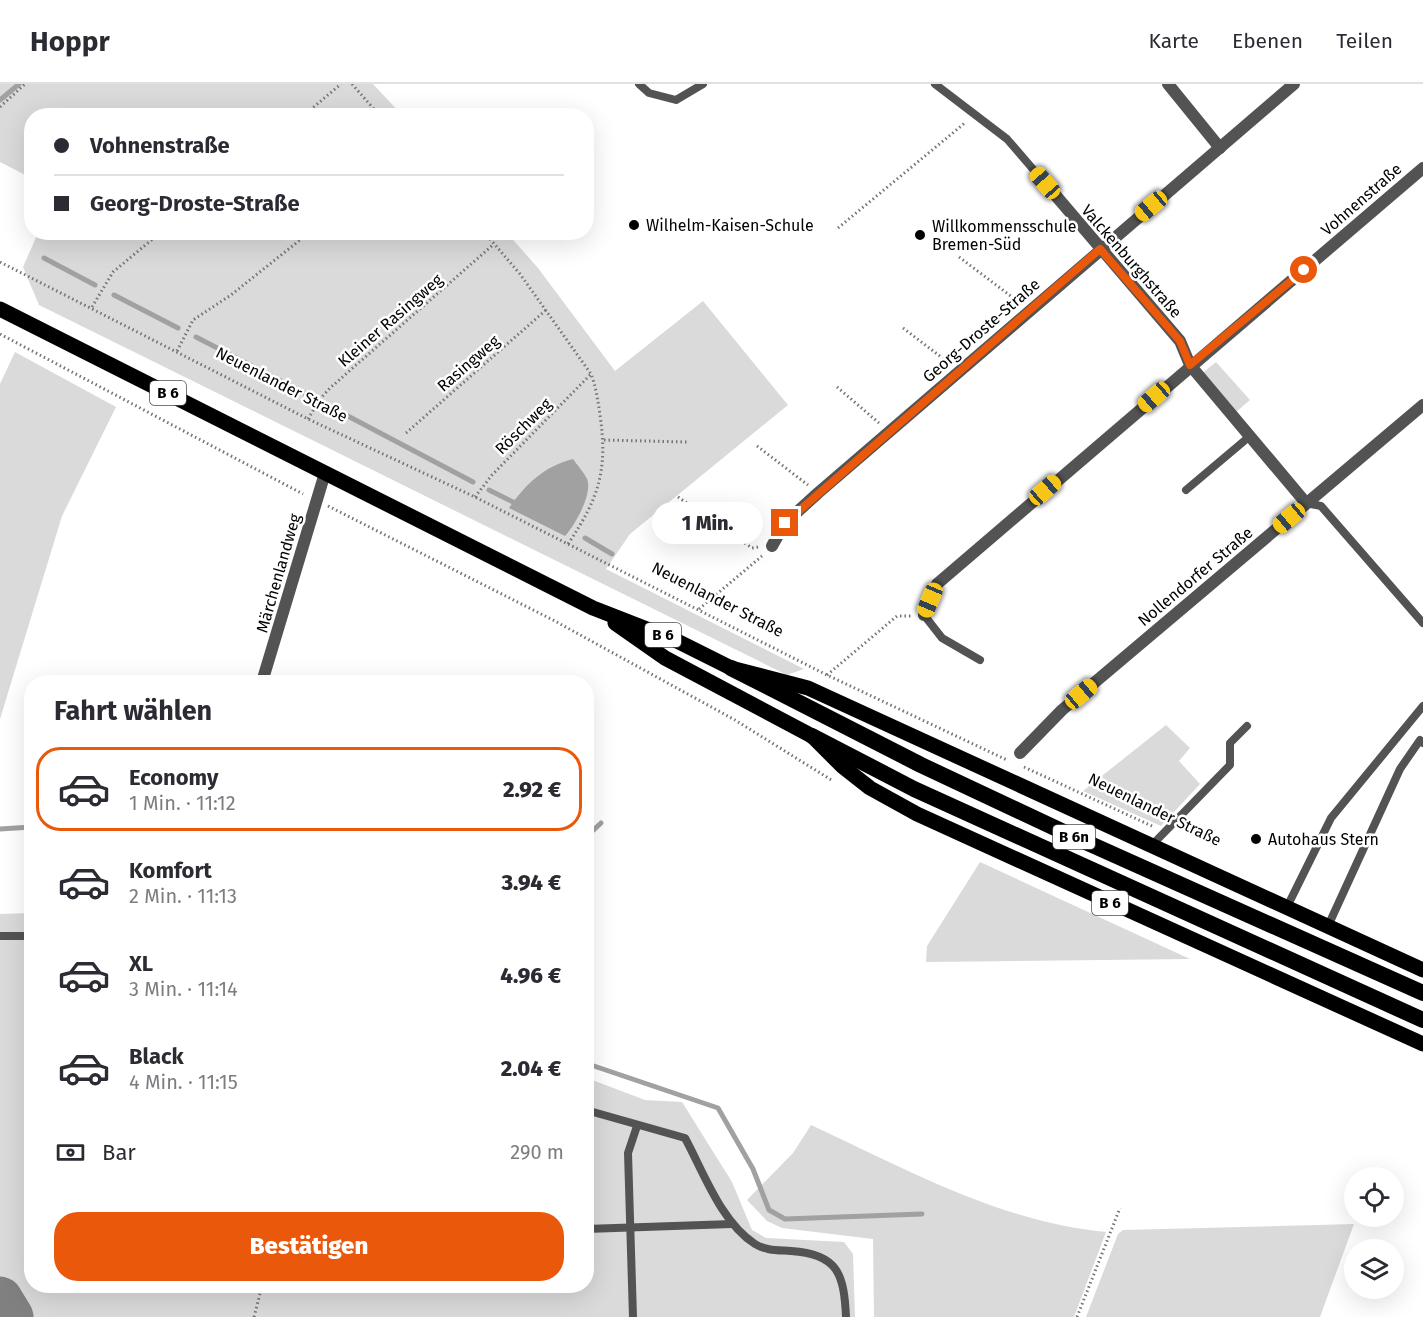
<!DOCTYPE html>
<html lang="de">
<head>
<meta charset="utf-8">
<style>
  body { margin:0; font-family:"Fira Sans",sans-serif; background:#f7f7f7; color:#2b2b33; height:100vh; display:flex; flex-direction:column; font-size:22px; white-space:nowrap }
  * { box-sizing:border-box; margin:0 }
  p { font-size:20px; color:#7c7c81 }
  .icon { flex:none; width:33px; height:33px; fill:none; stroke:currentColor; stroke-width:2; stroke-linecap:round; stroke-linejoin:round }
  .map { position:relative; flex:1; overflow:hidden }
  .side { position:absolute; left:24px; top:591px; width:570px; height:618px; display:flex; flex-direction:column; background:#fff; border-radius:24px; box-shadow:0 6px 24px #0002 }
  .side>* { flex:none }
  .guide { position:absolute; left:24px; top:24px; width:570px; height:132px; border-radius:24px; box-shadow:0 6px 24px #0002; display:grid; align-content:center; height:132px; padding:0 30px; background:#fff }
  .buttons { position:absolute; left:1344px; top:1083px; display:grid; gap:12px }
  .buttons a { display:grid; place-items:center; width:60px; height:60px; border-radius:50%; background:#fff; box-shadow:0 6px 24px #0002; font-size:30px }
  .end { position:absolute; width:27px; height:27px; margin:-14px; border:8px solid #ea580c; background:#fff; box-shadow:0 0 0 3px #fff }
  .from { border-radius:50% }
  .bubble { position:absolute; height:42px; border-radius:21px; background:#fff; box-shadow:0 6px 24px #0002; font-size:20px; font-weight:800; line-height:42px; text-align:center }
  .car { position:absolute; width:18px; height:36px; margin:-18px -9px; border-radius:8px; box-shadow:0 0 4px 2px #0007; background:linear-gradient(#f5c518 24%,#345 0 40%,#f5c518 0 76%,#345 0 86%,#f5c518 0) }
  .guide b { display:flex; align-items:center; gap:21px; height:57px; font-size:22px }
  .guide b+b { border-top:2px solid #e1e1e2 }
  .guide i { width:15px; height:15px; background:#2b2b33 }
  ul { padding:0; list-style:none }
  li { display:flex; align-items:center; gap:18px; height:84px; margin:0 12px 9px; padding:0 18px; border:3px solid transparent; border-radius:24px }
  li div { flex:1 }
  li b { display:block; font-size:22px }
  li em { font-style:normal; font-weight:800 }
  li.on { border-color:#ea580c }
  li>.icon { width:54px; height:54px; stroke-width:1.5 }
  h2 { padding:0 30px; font-size:27px; line-height:72px }
  .pay { display:flex; align-items:center; gap:15px; height:66px; padding:0 30px; font-size:22px }
  .pay p { margin-inline-start:auto }
  .button { display:flex; gap:12px; margin-top:auto; padding:12px 30px }
  .button a { flex:1; height:69px; border-radius:24px; background:#ea580c; color:#fff; font-size:24px; font-weight:800; line-height:69px; text-align:center }
  header { display:flex; align-items:center; gap:36px; box-sizing:border-box; height:84px; padding:0 30px; background:#fff; border-bottom:2px solid #e1e1e2 }
  header strong { font-size:28px }
  nav { display:flex; gap:33px; margin-inline-start:auto; font-size:21px }
  .map>svg:first-child { display:block }
  .green { fill:#dadada }
  .water { fill:#a1a1a1 }
  .lines { fill:none; stroke-linecap:round; stroke-linejoin:round }
  .stream { stroke:#a1a1a1; stroke-width:5 }
  .taxiway { stroke:#808080; stroke-width:45 }
  .path { stroke:#757575; stroke-width:3; stroke-dasharray:1.5 3; stroke-linecap:butt }
  .service { stroke:#535353; stroke-width:8 }
  .minor { stroke:#535353; stroke-width:12 }
  .primary { stroke:#000; stroke-width:15 }
  .trunk { stroke:#000; stroke-width:16 }
  .route { stroke:#ea580c; stroke-width:8 }
  .poi-dot { fill:#000; stroke:#fff; stroke-width:2 }
  .labels { text-anchor:middle; stroke-width:5; stroke-linejoin:round; paint-order:stroke }
  .shield { fill:#fff; stroke:#4c4c4c; stroke-width:1.5 }
  .shield-label { font-size:15px; font-weight:bold; fill:#000 }
  .street-label { font-size:16px; fill:#000; stroke:#fff }
  .poi-label { font-size:16px; fill:#000; stroke:#fff; text-anchor:start }
</style>
</head>
<body>
<header>
<strong>Hoppr</strong>
<nav><a>Karte</a><a>Ebenen</a><a>Teilen</a></nav>
</header>
<div class="map">
<svg width="1423" height="1233" viewBox="0 0 1423 1233">
  <rect width="100%" height="100%" fill="#fff"/>
  <g class="green">
    <path d="M0 0H373L402 31 32 32 31 94 0 78Z"/>
    <path d="M38 149H507L538 184 615 287 703 217 788 321 630 450 606 485 804 585 787 591 39 221 23 183Z"/>
    <path d="M15 268 116 323 62 432 0 635V300Z"/>
    <path d="M1216 278 1250 316 1229 334 1200 291Z"/>
    <path d="M1166 641 1190 664 1179 677 1200 700 1161 742 1083 707Z"/>
    <path d="M980 778 1190 875 926 878 927 862Z"/>
    <path d="M31 829 32 1202H586L587 994 645 1016 682 1018 732 1098 752 1146 766 1154 844 1158 853 1170 855 1233H0V830Z"/>
    <path d="M811 1041C906 1085 1000 1138 1106 1148L1074 1233H874L873 1155 782 1144 767 1137 747 1116 793 1069Z"/>
    <path d="M1354 1140 1320 1233H1086L1118 1150 1123 1146Z"/>
  </g>
  <path class="water" d="M573 375C577 381 584 388 587 395 593 410 575 441 565 452L509 424C525 401 544 382 573 375Z"/>
  <g class="lines">
    <g class="stream">
      <path d="M0 16 19 0"/>
      <path d="M44 174 95 201"/>
      <path d="M114 211 178 244"/>
      <path d="M196 253 310 312"/>
      <path d="M327 321 473 398"/>
      <path d="M489 406 517 420"/>
      <path d="M585 454 612 470"/>
      <path d="M0 745 32 743"/>
      <path d="M586 753 601 739"/>
      <path d="M586 978 591 981 718 1024 753 1085 769 1126 785 1135 922 1130"/>
    </g>
    <path class="taxiway" d="M0 1215 11 1233"/>
    <g class="path">
      <path d="M352 0 380 32"/>
      <path d="M0 23 25 0"/>
      <path d="M303 32 341 0"/>
      <path d="M838 144 966 38"/>
      <path d="M484 148 520 190 591 290C596 303 598 317 600 331 608 386 599 414 568 460"/>
      <path d="M959 173 1020 219"/>
      <path d="M0 178 308 335 475 413 827 591 1007 676"/>
      <path d="M92 223 113 188 161 148"/>
      <path d="M903 244 949 279"/>
      <path d="M0 250 303 410"/>
      <path d="M177 267 193 236 231 211 310 148"/>
      <path d="M837 303 879 339"/>
      <path d="M308 335 320 315 330 304 494 160"/>
      <path d="M406 349 546 226"/>
      <path d="M604 356 687 358"/>
      <path d="M757 362 808 401"/>
      <path d="M475 413 492 391 591 290"/>
      <path d="M678 413 752 464 758 463"/>
      <path d="M328 422 553 536 735 636 833 697"/>
      <path d="M699 525 762 472"/>
      <path d="M827 591 897 532H912"/>
      <path d="M1024 683 1154 743"/>
      <path d="M254 1233 262 1202"/>
      <path d="M1077 1233 1120 1124"/>
    </g>
    <g class="service">
      <path d="M639 0 649 9 676 16 703 0"/>
      <path d="M935 0 1007 55 1045 99"/>
      <path d="M1186 406 1250 352"/>
      <path d="M1306 419 1321 422 1423 539"/>
      <path d="M924 531 942 554 980 576"/>
      <path d="M1152 761 1230 681V659L1247 642"/>
      <path d="M1287 823 1331 734 1423 622"/>
      <path d="M1328 842 1400 685 1420 656 1423 659"/>
      <path d="M0 852H32"/>
      <path d="M586 1026 685 1054C704 1089 721 1138 755 1160 766 1167 779 1166 791 1167 838 1170 844 1190 846 1233"/>
      <path d="M586 1145 732 1140"/>
      <path d="M633 1233 628 1069 637 1042"/>
    </g>
    <g class="minor">
      <path d="M1168 0 1220 64"/>
      <path d="M1045 99 1180 257 1190 281 1306 419"/>
      <path d="M772 462 785 439 818 409 1294 0"/>
      <path d="M924 531 937 500 1423 84"/>
      <path d="M262 598 325 389"/>
      <path d="M1020 669 1062 626 1423 321"/>
    </g>
    <g class="primary">
      <path d="M0 225 593 524 675 556 731 584 808 604 1423 886"/>
      <path d="M615 539 665 574 812 652 842 682 870 704 917 730 1423 960"/>
    </g>
    <g class="trunk">
      <path d="M731 584 921 681 1070 751 1423 909"/>
      <path d="M812 652 914 705 1423 936"/>
    </g>
  </g>
  <g class="lines">
    <path class="route" d="M785 439 1100 165 1180 257 1190 281 1304 186"/>
  </g>
  <g class="poi-dot">
    <circle cx="634" cy="141" r="6"/>
    <circle cx="920" cy="151" r="6"/>
    <circle cx="1256" cy="755" r="6"/>
  </g>
  <g class="labels">
    <g class="shield">
      <rect x="150" y="297" width="36" height="24" rx="4.5"/>
      <rect x="645" y="539" width="36" height="24" rx="4.5"/>
      <rect x="1053" y="741" width="42" height="24" rx="4.5"/>
      <rect x="1092" y="807" width="36" height="24" rx="4.5"/>
    </g>
    <g class="shield-label">
      <text x="168" y="314">B 6</text>
      <text x="663" y="556">B 6</text>
      <text x="1074" y="758">B 6n</text>
      <text x="1110" y="824">B 6</text>
    </g>
    <g class="street-label">
      <text transform="translate(1361 115) rotate(-41)" y="6">Vohnenstraße</text>
      <text transform="translate(1132 177) rotate(49)" y="6">Valckenburghstraße</text>
      <text transform="translate(390 236) rotate(-41)" y="6">Kleiner Rasingweg</text>
      <text transform="translate(981 246) rotate(-41)" y="6">Georg-Droste-Straße</text>
      <text transform="translate(468 279) rotate(-41)" y="6">Rasingweg</text>
      <text transform="translate(282 300) rotate(27)" y="6">Neuenlander Straße</text>
      <text transform="translate(523 342) rotate(-45)" y="6">Röschweg</text>
      <text transform="translate(278 489) rotate(-74)" y="6">Märchenlandweg</text>
      <text transform="translate(1195 492) rotate(-40)" y="6">Nollendorfer Straße</text>
      <text transform="translate(718 515) rotate(27)" y="6">Neuenlander Straße</text>
      <text transform="translate(1155 725) rotate(26)" y="6">Neuenlander Straße</text>
    </g>
    <g class="poi-label">
      <text x="646" y="147">Wilhelm-Kaisen-Schule</text>
      <text x="932" y="148">Willkommensschule<tspan x="932" dy="18">Bremen-Süd</tspan></text>
      <text x="1268" y="761">Autohaus Stern</text>
    </g>
  </g>
</svg>
<div class="buttons">
<a><svg class="icon" aria-label="locate" viewBox="0 0 24 24"><circle cx="12" cy="12" r="6"/><path d="M12 2v4M12 18v4M2 12h4M18 12h4"/></svg></a>
<a><svg class="icon" aria-label="layers" viewBox="0 0 24 24"><path d="M12 4l9 5-9 5-9-5zM3 14l9 5 9-5"/></svg></a>
</div>
<i class="end from" style="left:1304px;top:186px"></i>
<i class="end" style="left:785px;top:439px"></i>
<div class="bubble" style="left:652px;top:418px;width:111px">1 Min.</div>
<i class="car" style="left:1045px;top:99px;rotate:319deg"></i>
<i class="car" style="left:1151px;top:122px;rotate:230deg"></i>
<i class="car" style="left:1154px;top:313px;rotate:229deg"></i>
<i class="car" style="left:1045px;top:406px;rotate:49deg"></i>
<i class="car" style="left:1289px;top:434px;rotate:230deg"></i>
<i class="car" style="left:930px;top:516px;rotate:203deg"></i>
<i class="car" style="left:1081px;top:610px;rotate:50deg"></i>
<div class="guide">
<b><i class="from"></i>Vohnenstraße</b>
<b><i></i>Georg-Droste-Straße</b>
</div>
<section class="side">
<h2>Fahrt wählen</h2>
<ul>
<li class="on"><svg class="icon" aria-label="car" viewBox="0 0 24 24"><path d="M5 17H2v-5l4-1 3-4h7l3 4 3 1v5h-3M9 17h6M6 11h13"/><circle cx="7" cy="17" r="2"/><circle cx="17" cy="17" r="2"/></svg><div><b>Economy</b><p>1 Min. · 11:12</p></div><em>2.92 €</em></li>
<li><svg class="icon" aria-label="car" viewBox="0 0 24 24"><path d="M5 17H2v-5l4-1 3-4h7l3 4 3 1v5h-3M9 17h6M6 11h13"/><circle cx="7" cy="17" r="2"/><circle cx="17" cy="17" r="2"/></svg><div><b>Komfort</b><p>2 Min. · 11:13</p></div><em>3.94 €</em></li>
<li><svg class="icon" aria-label="car" viewBox="0 0 24 24"><path d="M5 17H2v-5l4-1 3-4h7l3 4 3 1v5h-3M9 17h6M6 11h13"/><circle cx="7" cy="17" r="2"/><circle cx="17" cy="17" r="2"/></svg><div><b>XL</b><p>3 Min. · 11:14</p></div><em>4.96 €</em></li>
<li><svg class="icon" aria-label="car" viewBox="0 0 24 24"><path d="M5 17H2v-5l4-1 3-4h7l3 4 3 1v5h-3M9 17h6M6 11h13"/><circle cx="7" cy="17" r="2"/><circle cx="17" cy="17" r="2"/></svg><div><b>Black</b><p>4 Min. · 11:15</p></div><em>2.04 €</em></li>
</ul>
<div class="pay"><svg class="icon" aria-label="cash" viewBox="0 0 24 24"><path d="M3 7h18v10H3z"/><circle cx="12" cy="12" r="2"/></svg>Bar<p>290 m</p></div>
<div class="button"><a>Bestätigen</a></div>
</section>
</div>
</body>
</html>
